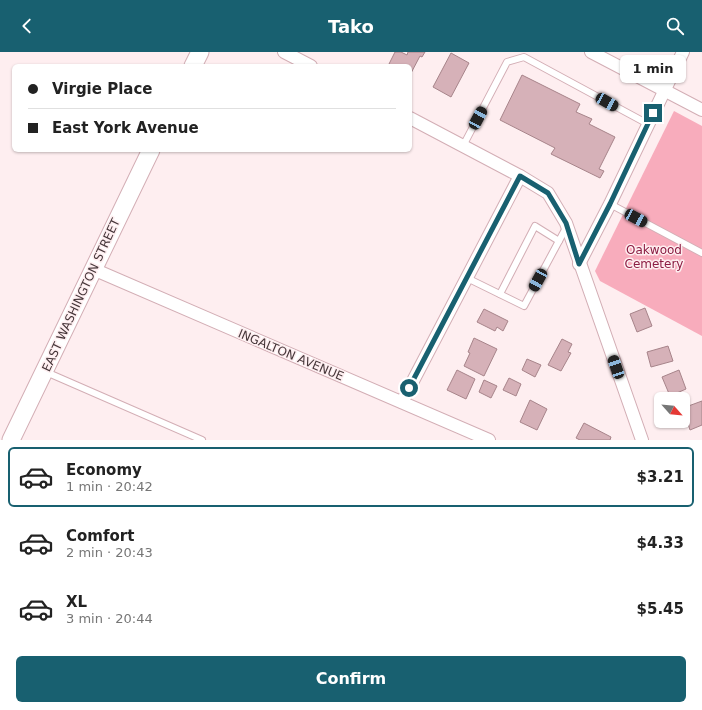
<!DOCTYPE html>
<html lang="en">
<head>
<meta charset="utf-8">
<style>
  body { margin:0; font-family:"DejaVu Sans",sans-serif; background:#f6f6f6; color:#222; height:100vh; display:flex; flex-direction:column; font-size:15px; white-space:nowrap }
  * { box-sizing:border-box; margin:0 }
  p { font-size:13px; color:#767676 }
  .icon { flex:none; width:22px; height:22px; fill:none; stroke:currentColor; stroke-width:2; stroke-linecap:round; stroke-linejoin:round }
  .map { position:relative; height:388px; overflow:hidden }
  .sheet { display:flex; flex-direction:column; background:#fff; flex:1 }
  .sheet>* { flex:none }
  .hud { position:absolute; left:12px; top:12px; width:400px; height:88px; border-radius:6px; box-shadow:0 1px 3px #0004; display:grid; align-content:center; height:88px; padding:0 16px; background:#fff }
  .needle { width:26px; rotate:117deg }
  .fabs { position:absolute; left:654px; top:340px; display:grid; gap:8px }
  .fabs a { display:grid; place-items:center; width:36px; height:36px; border-radius:6px; background:#fff; box-shadow:0 1px 3px #0004; font-size:20px }
  .end { position:absolute; width:18px; height:18px; margin:-9px; border:5px solid #186070; background:#fff; box-shadow:0 0 0 2px #fff }
  .from { border-radius:50% }
  .bubble { position:absolute; height:28px; border-radius:6px; background:#fff; box-shadow:0 1px 3px #0004; font-size:13px; font-weight:800; line-height:28px; text-align:center }
  .car { position:absolute; width:12px; height:24px; margin:-12px -6px; border-radius:5px; box-shadow:0 0 3px 1px #0007; background:linear-gradient(#222 24%,#8ab4d8 0 40%,#222 0 76%,#8ab4d8 0 86%,#222 0) }
  .hud b { display:flex; align-items:center; gap:14px; height:38px; font-size:15px }
  .hud b+b { border-top:1px solid #e0e0e0 }
  .hud i { width:10px; height:10px; background:#222 }
  ul { padding:7px 0 0; list-style:none }
  li { display:flex; align-items:center; gap:12px; height:60px; margin:0 8px 6px; padding:0 8px; border:2px solid transparent; border-radius:6px }
  li div { flex:1 }
  li b { display:block; font-size:15px }
  li em { font-style:normal; font-weight:800 }
  li.active { border-color:#186070 }
  li>.icon { width:36px; height:36px; stroke-width:1.5 }
  .action { display:flex; gap:8px; margin-top:auto; padding:8px 16px }
  .action a { flex:1; height:46px; border-radius:6px; background:#186070; color:#fff; font-size:16px; font-weight:800; line-height:46px; text-align:center }
  header { display:flex; justify-content:space-between; align-items:center; height:52px; padding:0 16px; background:#186070; color:#fff; font-size:18px; font-weight:800 }
  .map>svg:first-child { display:block }
  .green { fill:#f8acbc }
  .building { fill:#d6b1b8; stroke:#a7848a }
  .lines { fill:none; stroke-linecap:round; stroke-linejoin:round }
  .lane-casing { stroke:#d3aeb5; stroke-width:8 }
  .street-casing { stroke:#d3aeb5; stroke-width:14 }
  .secondary-casing { stroke:#d3aeb5; stroke-width:19 }
  .lane { stroke:#fff; stroke-width:6 }
  .street { stroke:#fff; stroke-width:12 }
  .secondary { stroke:#fff; stroke-width:17 }
  .route { stroke:#186070; stroke-width:5 }
  .labels { text-anchor:middle; stroke-width:3; stroke-linejoin:round; paint-order:stroke }
  .park-label { font-size:12px; fill:#8c1d43; stroke:#feeef0 }
  .street-label { font-size:12px; fill:#453639; stroke:#feeef0 }
</style>
</head>
<body>
<header><svg class="icon" aria-label="back" viewBox="0 0 24 24"><path d="M15 5l-7 7 7 7"/></svg>Tako<svg class="icon" aria-label="search" viewBox="0 0 24 24"><circle cx="10" cy="10" r="6"/><path d="M15 15l6 6"/></svg></header>
<div class="map">
<svg width="702" height="388" viewBox="0 0 702 388">
  <rect width="100%" height="100%" fill="#feeef0"/>
  <path class="green" d="M674 59 702 74V284L600 229 595 219Z"/>
  <g class="building">
    <path d="M395 0H401L407 3 408 0H425L422 5 420 4 410 23V14H392L389 12Z"/>
    <path d="M451 1 469 11 451 45 433 35Z"/>
    <path d="M522 23 580 52 576 60 592 67 589 72 615 85 599 117 604 119 600 126 551 102 555 96 500 68Z"/>
    <path d="M645 256 652 274 637 280 630 262Z"/>
    <path d="M484 257 508 269 503 279 497 275 495 279 477 270Z"/>
    <path d="M474 286 497 297 484 324 464 314 470 301 468 300Z"/>
    <path d="M562 287 572 292 568 300 571 301 561 319 548 313Z"/>
    <path d="M668 294 673 309 651 315 647 300Z"/>
    <path d="M527 307 541 313 535 325 522 318Z"/>
    <path d="M457 318 475 327 466 347 447 338Z"/>
    <path d="M679 318 686 337 670 344 662 325Z"/>
    <path d="M509 326 521 332 516 344 503 338Z"/>
    <path d="M484 328 497 334 491 346 479 340Z"/>
    <path d="M530 348 547 357 537 378 520 370Z"/>
    <path d="M702 349V373L690 378 683 356Z"/>
    <path d="M584 371 611 385 610 388H580L576 386Z"/>
  </g>
  <g class="lines">
    <g class="lane-casing">
      <g id="lane">
        <path d="M463 94 507 10 524 5 648 72"/>
        <path d="M610 152 702 201"/>
        <path d="M467 226 524 254 567 174"/>
        <path d="M500 242 535 174 559 189"/>
        <path d="M46 320 202 388"/>
      </g>
    </g>
    <g class="street-casing">
      <g id="street">
        <path d="M284 0 311 14"/>
        <path d="M591 0 702 58"/>
        <path d="M410 66 520 124 548 141 566 171 642 388"/>
        <path d="M579 212 610 152 683 0"/>
        <path d="M93 217 489 388"/>
        <path d="M402 350 520 124"/>
      </g>
    </g>
    <g class="secondary-casing">
      <g id="secondary">
        <path d="M193 14 200 0"/>
        <path d="M11 388 151 98"/>
      </g>
    </g>
    <use href="#lane" class="lane"/>
    <use href="#street" class="street"/>
    <use href="#secondary" class="secondary"/>
  </g>
  <g class="lines">
    <path class="route" d="M409 336 520 124 548 141 566 171 579 212 610 152 653 61"/>
  </g>
  <g class="labels">
    <g class="park-label">
      <text x="654" y="202">Oakwood<tspan x="654" dy="14">Cemetery</tspan></text>
    </g>
    <g class="street-label">
      <text transform="translate(81 243) rotate(-65)" y="4">EAST WASHINGTON STREET</text>
      <text transform="translate(291 303) rotate(23)" y="4">INGALTON AVENUE</text>
    </g>
  </g>
</svg>
<div class="fabs">
<a><svg class="needle" viewBox="-14 -14 28 28"><path d="M0-13l5 13h-10z" fill="#e53935"/><path d="M0 13l5-13h-10z" fill="#767676"/></svg></a>
</div>
<i class="end from" style="left:409px;top:336px"></i>
<i class="end" style="left:653px;top:61px"></i>
<div class="bubble" style="left:620px;top:3px;width:66px">1 min</div>
<i class="car" style="left:607px;top:50px;rotate:119deg"></i>
<i class="car" style="left:478px;top:66px;rotate:28deg"></i>
<i class="car" style="left:636px;top:166px;rotate:118deg"></i>
<i class="car" style="left:538px;top:228px;rotate:209deg"></i>
<i class="car" style="left:616px;top:315px;rotate:341deg"></i>
<div class="hud">
<b><i class="from"></i>Virgie Place</b>
<b><i></i>East York Avenue</b>
</div>
</div>
<section class="sheet">
<ul>
<li class="active"><svg class="icon" aria-label="car" viewBox="0 0 24 24"><path d="M5 17H2v-5l4-1 3-4h7l3 4 3 1v5h-3M9 17h6M6 11h13"/><circle cx="7" cy="17" r="2"/><circle cx="17" cy="17" r="2"/></svg><div><b>Economy</b><p>1 min · 20:42</p></div><em>$3.21</em></li>
<li><svg class="icon" aria-label="car" viewBox="0 0 24 24"><path d="M5 17H2v-5l4-1 3-4h7l3 4 3 1v5h-3M9 17h6M6 11h13"/><circle cx="7" cy="17" r="2"/><circle cx="17" cy="17" r="2"/></svg><div><b>Comfort</b><p>2 min · 20:43</p></div><em>$4.33</em></li>
<li><svg class="icon" aria-label="car" viewBox="0 0 24 24"><path d="M5 17H2v-5l4-1 3-4h7l3 4 3 1v5h-3M9 17h6M6 11h13"/><circle cx="7" cy="17" r="2"/><circle cx="17" cy="17" r="2"/></svg><div><b>XL</b><p>3 min · 20:44</p></div><em>$5.45</em></li>
</ul>
<div class="action"><a>Confirm</a></div>
</section>
</body>
</html>
